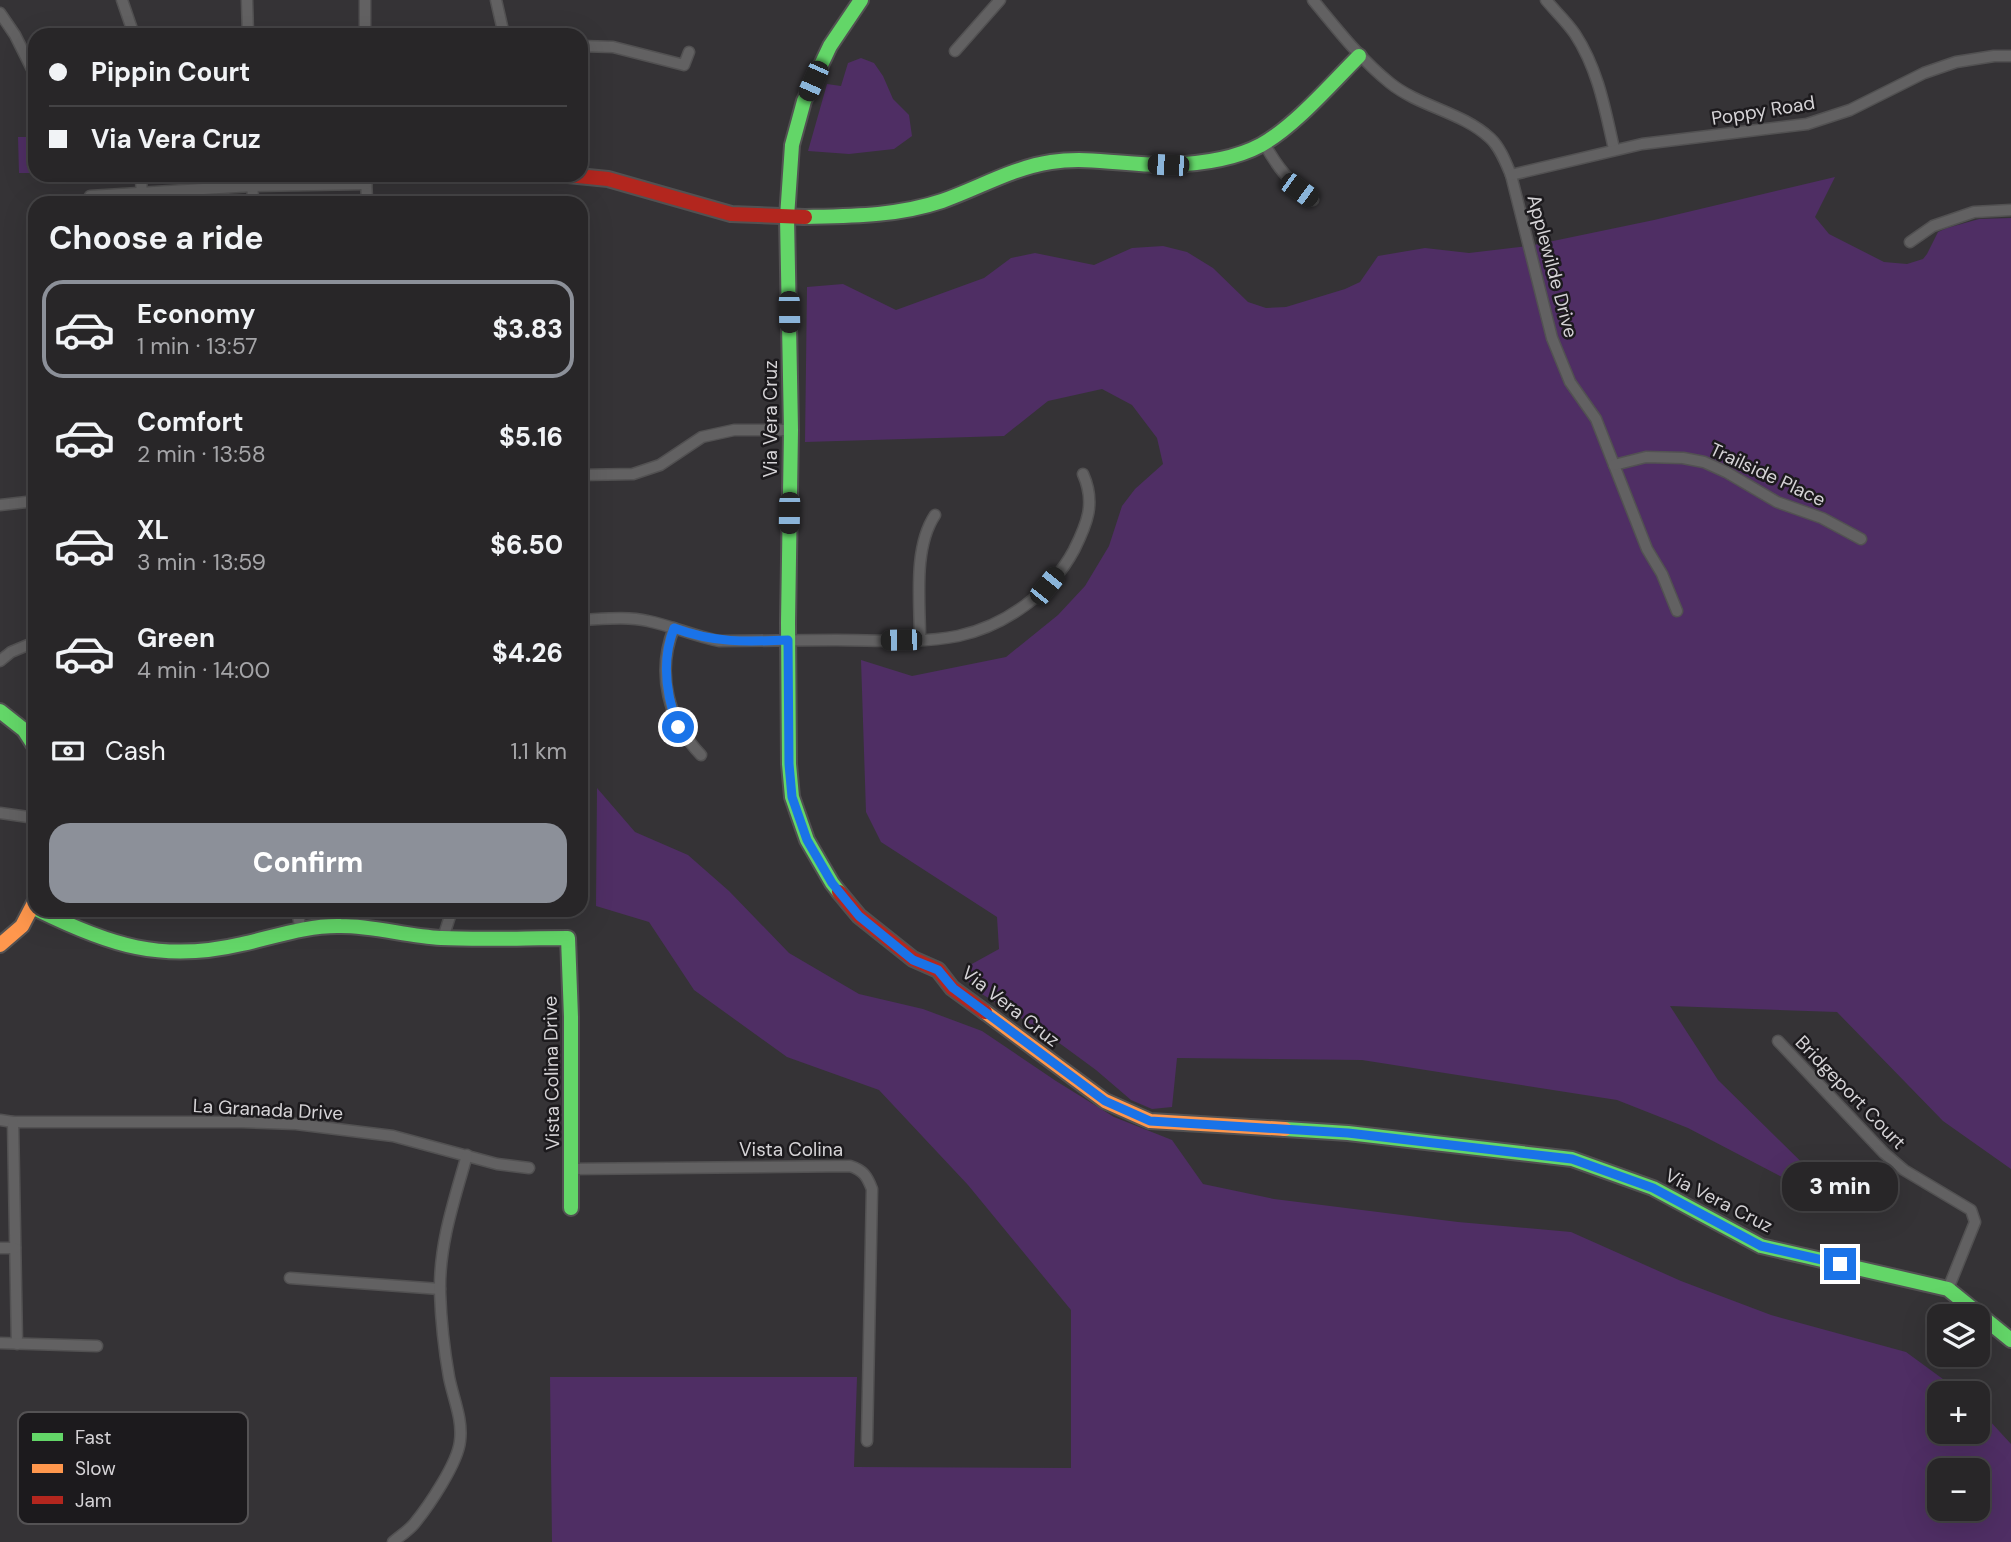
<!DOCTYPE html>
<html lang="en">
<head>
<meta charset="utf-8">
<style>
  body { margin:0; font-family:"DM Sans",sans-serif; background:#343234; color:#f1f3f6; height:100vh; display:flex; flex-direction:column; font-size:26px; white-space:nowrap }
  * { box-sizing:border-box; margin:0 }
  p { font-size:23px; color:#a5a5a8 }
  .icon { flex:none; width:38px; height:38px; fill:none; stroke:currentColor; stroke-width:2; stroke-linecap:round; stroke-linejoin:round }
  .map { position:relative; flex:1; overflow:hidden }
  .sheet { position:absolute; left:28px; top:196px; width:560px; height:721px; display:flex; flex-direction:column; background:#282628; border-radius:21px; box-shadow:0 7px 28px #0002,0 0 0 2px #444345 }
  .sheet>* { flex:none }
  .guide { position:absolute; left:28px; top:28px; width:560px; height:154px; border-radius:21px; box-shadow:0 7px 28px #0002,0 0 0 2px #444345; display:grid; align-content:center; height:154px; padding:0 21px; background:#282628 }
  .fabs { position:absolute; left:1927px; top:1304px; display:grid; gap:14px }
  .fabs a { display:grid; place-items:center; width:63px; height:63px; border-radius:14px; background:#282628; box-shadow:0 7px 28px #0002,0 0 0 2px #444345; font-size:35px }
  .end { position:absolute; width:32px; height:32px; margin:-16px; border:9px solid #1a73e8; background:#fff; box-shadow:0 0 0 4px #fff }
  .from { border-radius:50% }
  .bubble { position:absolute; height:49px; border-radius:21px; background:#282628; box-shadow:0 7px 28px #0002,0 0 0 2px #444345; font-size:23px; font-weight:800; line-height:49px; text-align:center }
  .car { position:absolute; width:21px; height:42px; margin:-21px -10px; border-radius:9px; box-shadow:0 0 5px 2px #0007; background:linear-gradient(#222 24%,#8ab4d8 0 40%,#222 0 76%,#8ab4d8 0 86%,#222 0) }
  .guide b { display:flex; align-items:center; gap:24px; height:66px; font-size:26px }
  .guide b+b { border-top:2px solid #444345 }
  .guide i { width:18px; height:18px; background:#f1f3f6 }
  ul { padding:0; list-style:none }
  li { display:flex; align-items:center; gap:21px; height:98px; margin:0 14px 10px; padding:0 7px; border:4px solid transparent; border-radius:21px }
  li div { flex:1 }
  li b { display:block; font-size:26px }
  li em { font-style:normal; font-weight:800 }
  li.on { border-color:#8c9099 }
  li>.icon { width:63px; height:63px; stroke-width:1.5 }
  h2 { padding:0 21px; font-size:32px; line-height:84px }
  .pay { display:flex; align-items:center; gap:18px; height:77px; padding:0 21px; font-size:26px }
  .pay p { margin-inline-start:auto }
  .primary-button { display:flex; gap:14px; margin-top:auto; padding:14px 21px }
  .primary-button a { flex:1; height:80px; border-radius:21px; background:#8c9099; color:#fff; font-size:28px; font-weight:800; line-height:80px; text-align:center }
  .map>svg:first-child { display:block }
  .green { fill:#4f2e64; fill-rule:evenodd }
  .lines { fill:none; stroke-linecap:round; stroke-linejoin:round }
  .street-casing { stroke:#525152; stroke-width:13 }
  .fast-casing { stroke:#525152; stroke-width:18 }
  .slow-casing { stroke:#525152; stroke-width:18 }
  .jam-casing { stroke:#525152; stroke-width:18 }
  .street { stroke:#626162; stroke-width:10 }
  .fast { stroke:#63d668; stroke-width:14 }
  .slow { stroke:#ff974d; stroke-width:14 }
  .jam { stroke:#b3261e; stroke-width:14 }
  .route { stroke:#1a73e8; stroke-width:9 }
  .labels { text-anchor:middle; stroke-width:5; stroke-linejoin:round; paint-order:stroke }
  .street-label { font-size:19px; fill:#d5d3d6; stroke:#1c1a1d }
  .key { fill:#1c1a1d; stroke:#545254; stroke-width:2 }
  .key-label { font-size:19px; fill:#d5d3d6 }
</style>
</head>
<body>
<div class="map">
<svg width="2011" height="1542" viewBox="0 0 2011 1542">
  <rect width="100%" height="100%" fill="#353336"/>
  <g class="green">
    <path d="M861 58 874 63 883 76 893 99 909 115 912 136 894 149 849 154 808 151 827 84 841 86 848 63Z"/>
    <path d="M18 137H34L35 173H19Z"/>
    <path d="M1835 177 1815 217 1829 234 1884 262 1907 264 1923 259 1927 254 1938 232 1947 228 1979 219 2011 218V1169L1943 1121 1837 1012 1670 1006 1718 1080 1838 1198 1803 1188 1688 1128 1617 1100 1362 1060 1177 1058 1172 1107 1152 1109 1131 1100 1096 1070 1047 1034 977 991 964 976 970 965 999 949 997 917 881 842 866 812 861 660 912 676 1006 657 1058 615 1085 586 1109 546 1122 506 1135 489 1163 464 1157 438 1132 405 1102 389 1048 401 1004 436 805 442 807 287 843 284 896 310 984 278 1011 258 1035 253 1094 265 1132 248 1163 246 1187 252 1213 268 1248 302 1266 308 1286 307 1345 289 1360 282 1378 256 1425 248 1469 253 1529 246 1654 220Z"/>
    <path d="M597 788 635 832 688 855 729 891 789 953 859 994 923 1009 982 1031 1056 1081 1114 1117 1172 1140 1203 1184 1274 1199 1458 1222 1571 1232 1681 1281 1771 1315 1906 1352 1962 1393H1939V1432H1978V1408L2011 1444V1542H552L550 1377H857L854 1467 1071 1468V1310L968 1185 879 1090 787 1057 694 990 649 922 596 906ZM1939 1470H1978V1508H1939Z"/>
  </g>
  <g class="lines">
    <g class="street-casing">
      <g id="street">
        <path d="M122 0 134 35"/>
        <path d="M247 0 248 35"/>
        <path d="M365 0V35"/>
        <path d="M496 0 504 35"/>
        <path d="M1313 0C1337 29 1360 59 1390 83 1420 107 1462 112 1490 138 1500 147 1506 163 1511 175L1552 338 1570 382 1596 419 1647 549 1662 574 1677 611"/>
        <path d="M1546 0C1555 11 1567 22 1575 34 1598 69 1605 109 1614 149"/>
        <path d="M0 13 15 35 35 75"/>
        <path d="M581 46 613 47 684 65 689 52"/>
        <path d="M955 51 1000 0"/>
        <path d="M1264 143C1277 167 1290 183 1313 200"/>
        <path d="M141 175 142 203"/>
        <path d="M252 175 253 203"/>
        <path d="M366 175 367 203"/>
        <path d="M1511 175 1642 144 1807 124 1850 110 1924 73 1956 62 1994 56H2011"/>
        <path d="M90 196 252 186 366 184"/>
        <path d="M1910 242 1933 226 1974 212 2011 210"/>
        <path d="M1614 465 1646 457 1683 458 1704 462 1726 472 1777 502 1822 518 1861 539"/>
        <path d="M581 475 633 474 660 465 702 437 734 430H791"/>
        <path d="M0 505 35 501"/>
        <path d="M581 620C603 619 627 616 648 621 672 626 694 636 719 641 758 641 797 640 836 640 876 640 918 644 958 636 1005 626 1051 593 1074 550 1087 524 1096 503 1083 474"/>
        <path d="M674 628C656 673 668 721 701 755"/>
        <path d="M920 640C920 601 913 548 935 515"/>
        <path d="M0 661 11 652 35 642"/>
        <path d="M0 813 35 818"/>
        <path d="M297 910 301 931"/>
        <path d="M443 938 452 910"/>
        <path d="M1778 1041 1884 1153 1904 1170 1971 1210 1975 1222 1948 1289"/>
        <path d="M0 1120 13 1122H242L296 1124 393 1136 497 1164 529 1168"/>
        <path d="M13 1122 17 1344"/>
        <path d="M572 1169 850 1166C863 1170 867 1176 872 1189L867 1441"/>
        <path d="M0 1248H15"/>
        <path d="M290 1278 440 1289"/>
        <path d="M0 1343 97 1346"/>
        <path d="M393 1542C400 1536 408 1531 414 1524 428 1507 458 1463 460 1441 463 1419 453 1398 449 1377 444 1349 441 1321 440 1292 439 1244 454 1201 467 1155"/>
      </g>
    </g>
    <g class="fast-casing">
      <g id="fast">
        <path d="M805 217C852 216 897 216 942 201 979 188 1012 168 1051 162 1090 156 1129 166 1168 165 1199 164 1233 160 1261 145 1295 126 1331 84 1359 56"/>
        <path d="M0 711 24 730 35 747"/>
        <path d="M839 892 832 883 807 840 792 797 789 764 788 623 791 430 787 217 792 145 804 101 830 46 861 0"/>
        <path d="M38 910C109 945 162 963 242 944 274 937 307 925 341 926 374 926 407 936 441 938 483 940 526 938 568 938L571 1017V1208"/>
        <path d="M1285 1129 1348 1133 1572 1159 1653 1188 1761 1246 1948 1289 2011 1340"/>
      </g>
    </g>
    <g class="slow-casing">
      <g id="slow">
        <path d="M0 945 22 926 35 901"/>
        <path d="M985 1012 1105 1101 1150 1121 1285 1129"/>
      </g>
    </g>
    <g class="jam-casing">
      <g id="jam">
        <path d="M568 175 608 179 731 214 805 217"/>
        <path d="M839 892 859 916 913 959 938 970 952 988 985 1012"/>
      </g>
    </g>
    <use href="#street" class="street"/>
    <use href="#fast" class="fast"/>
    <use href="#slow" class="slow"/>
    <use href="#jam" class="jam"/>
  </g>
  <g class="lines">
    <path class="route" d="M678 727C666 695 661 661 674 628 714 643 746 642 788 640L789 764 792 797 807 840 832 883 859 916 913 960 938 970 953 988 1105 1101 1150 1121 1348 1133 1572 1159 1653 1188 1761 1246 1840 1264"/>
  </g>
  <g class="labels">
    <g class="street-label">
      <text transform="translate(1763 110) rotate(-9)" y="7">Poppy Road</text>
      <text transform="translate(1553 266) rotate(75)" y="7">Applewilde Drive</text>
      <text transform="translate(770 419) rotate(-90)" y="7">Via Vera Cruz</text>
      <text transform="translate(1768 474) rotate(25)" y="7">Trailside Place</text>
      <text transform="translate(1011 1006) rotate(38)" y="7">Via Vera Cruz</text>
      <text transform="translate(551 1073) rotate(-91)" y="7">Vista Colina Drive</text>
      <text transform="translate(1851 1092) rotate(46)" y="7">Bridgeport Court</text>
      <text transform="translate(268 1109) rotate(3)" y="7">La Granada Drive</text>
      <text x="791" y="1156">Vista Colina</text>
      <text transform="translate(1719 1200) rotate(27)" y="7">Via Vera Cruz</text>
    </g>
  </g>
  <rect x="18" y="1412" width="230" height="112" rx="10" class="key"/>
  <rect x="32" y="1433" width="31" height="8" fill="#63d668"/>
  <rect x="32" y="1464" width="31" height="9" fill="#ff974d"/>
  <rect x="32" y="1496" width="31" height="8" fill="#b3261e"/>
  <g class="key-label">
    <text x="75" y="1444">Fast</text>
    <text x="75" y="1475">Slow</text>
    <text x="75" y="1507">Jam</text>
  </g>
</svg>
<div class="fabs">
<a><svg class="icon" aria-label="layers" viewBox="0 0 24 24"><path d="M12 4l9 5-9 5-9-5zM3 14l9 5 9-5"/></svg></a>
<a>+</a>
<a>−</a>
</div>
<i class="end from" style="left:678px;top:727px"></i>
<i class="end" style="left:1840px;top:1264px"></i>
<div class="bubble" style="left:1782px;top:1162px;width:116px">3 min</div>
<i class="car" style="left:813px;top:81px;rotate:204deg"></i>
<i class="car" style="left:1168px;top:165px;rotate:273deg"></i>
<i class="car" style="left:1299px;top:190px;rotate:126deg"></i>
<i class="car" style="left:789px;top:312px;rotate:179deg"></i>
<i class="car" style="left:789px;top:513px;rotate:181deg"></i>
<i class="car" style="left:1047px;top:586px;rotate:39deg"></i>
<i class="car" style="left:901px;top:640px;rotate:269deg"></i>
<div class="guide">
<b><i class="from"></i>Pippin Court</b>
<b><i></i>Via Vera Cruz</b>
</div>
<section class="sheet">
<h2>Choose a ride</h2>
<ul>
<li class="on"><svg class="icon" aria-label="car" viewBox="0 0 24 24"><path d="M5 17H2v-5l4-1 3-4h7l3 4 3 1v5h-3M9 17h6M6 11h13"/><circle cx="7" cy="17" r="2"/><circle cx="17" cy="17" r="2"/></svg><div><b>Economy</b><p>1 min · 13:57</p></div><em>$3.83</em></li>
<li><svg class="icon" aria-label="car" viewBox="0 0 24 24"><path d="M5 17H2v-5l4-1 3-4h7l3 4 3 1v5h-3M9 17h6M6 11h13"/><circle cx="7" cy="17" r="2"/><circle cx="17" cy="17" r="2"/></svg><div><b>Comfort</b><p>2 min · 13:58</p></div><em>$5.16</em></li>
<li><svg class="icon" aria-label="car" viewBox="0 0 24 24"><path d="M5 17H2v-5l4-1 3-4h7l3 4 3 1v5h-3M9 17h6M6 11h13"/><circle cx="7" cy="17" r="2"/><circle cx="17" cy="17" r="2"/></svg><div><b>XL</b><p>3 min · 13:59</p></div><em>$6.50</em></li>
<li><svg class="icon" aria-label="car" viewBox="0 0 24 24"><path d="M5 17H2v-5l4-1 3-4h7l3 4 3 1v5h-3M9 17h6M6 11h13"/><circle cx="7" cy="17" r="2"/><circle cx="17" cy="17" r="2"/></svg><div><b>Green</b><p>4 min · 14:00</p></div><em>$4.26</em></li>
</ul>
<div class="pay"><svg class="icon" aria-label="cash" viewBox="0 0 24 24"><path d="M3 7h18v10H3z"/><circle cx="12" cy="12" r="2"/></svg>Cash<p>1.1 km</p></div>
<div class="primary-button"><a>Confirm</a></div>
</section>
</div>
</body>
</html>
